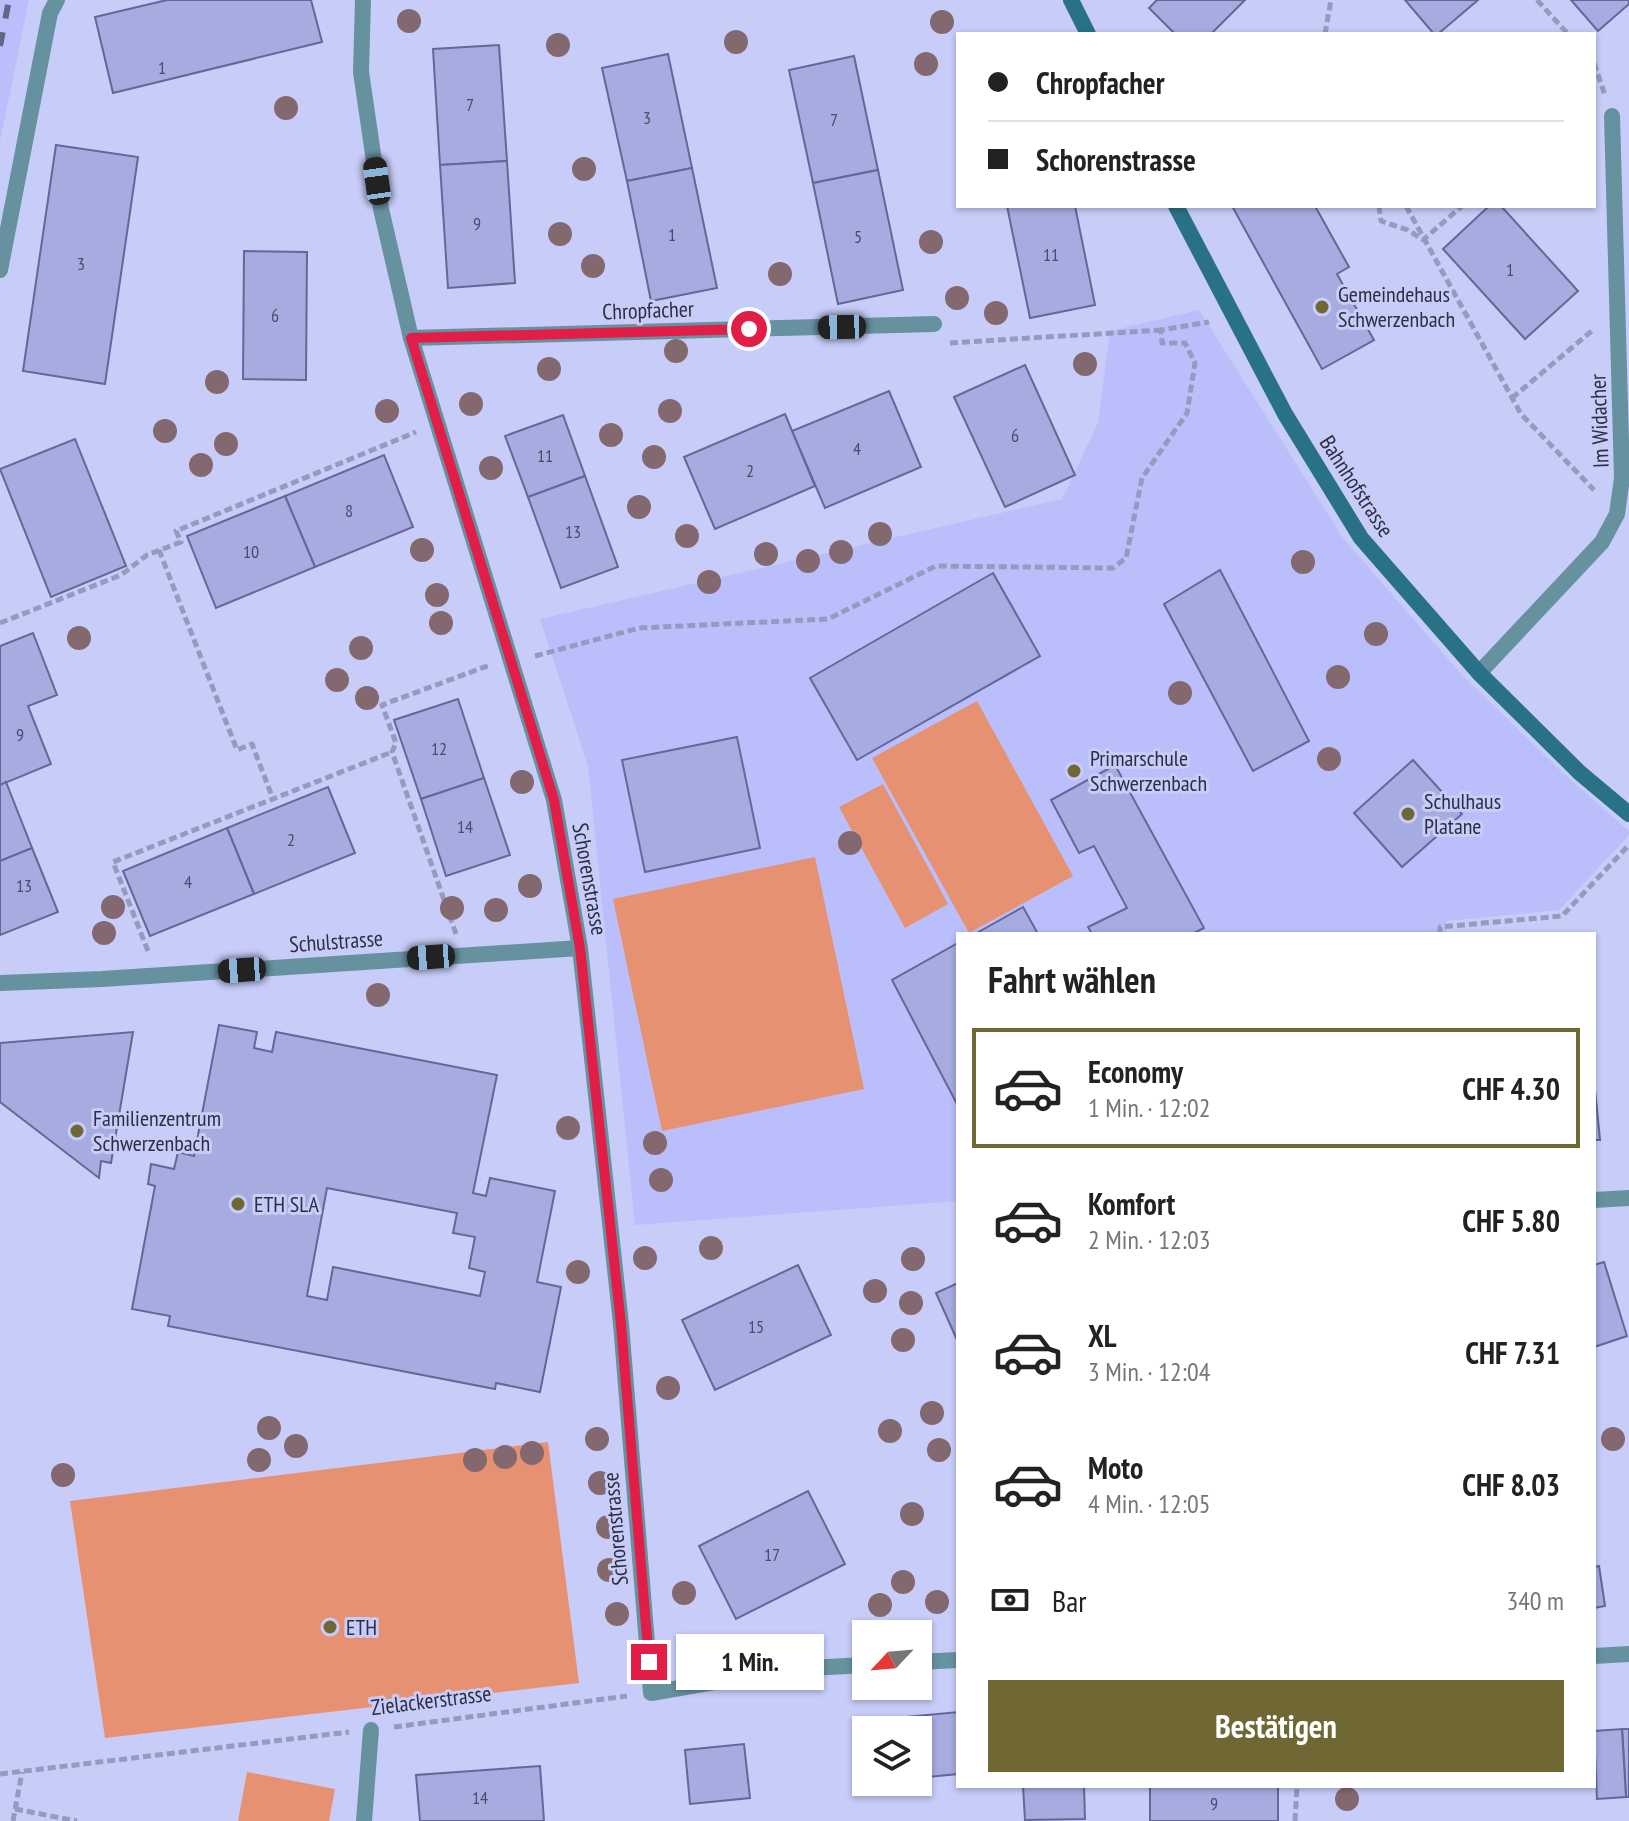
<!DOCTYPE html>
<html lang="de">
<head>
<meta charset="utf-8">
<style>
  body { margin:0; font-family:"PT Sans Narrow",sans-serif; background:#f6f6f6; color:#222; height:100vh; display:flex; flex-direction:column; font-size:30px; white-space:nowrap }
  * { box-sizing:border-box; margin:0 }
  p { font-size:26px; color:#767676 }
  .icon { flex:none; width:44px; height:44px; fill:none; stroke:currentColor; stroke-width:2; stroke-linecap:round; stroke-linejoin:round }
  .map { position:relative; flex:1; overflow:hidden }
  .sheet { position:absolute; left:956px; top:932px; width:640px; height:856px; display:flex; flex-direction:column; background:#fff; border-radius:0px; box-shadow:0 2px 6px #0004 }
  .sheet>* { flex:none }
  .top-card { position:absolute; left:956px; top:32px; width:640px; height:176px; border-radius:0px; box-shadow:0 2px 6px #0004; display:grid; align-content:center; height:176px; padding:0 32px; background:#fff }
  .needle { width:52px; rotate:244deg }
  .fabs { position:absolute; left:852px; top:1620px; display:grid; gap:16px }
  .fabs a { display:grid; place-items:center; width:80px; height:80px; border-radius:0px; background:#fff; box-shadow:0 2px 6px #0004; font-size:40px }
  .end { position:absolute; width:36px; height:36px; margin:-18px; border:10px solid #e11d48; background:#fff; box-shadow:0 0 0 4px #fff }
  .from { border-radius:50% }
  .bubble { position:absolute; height:56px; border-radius:0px; background:#fff; box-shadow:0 2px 6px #0004; font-size:26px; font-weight:700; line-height:56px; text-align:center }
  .car { position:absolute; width:24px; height:48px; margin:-24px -12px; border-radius:10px; box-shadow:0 0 6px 2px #0007; background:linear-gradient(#222 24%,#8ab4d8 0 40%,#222 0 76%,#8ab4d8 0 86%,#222 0) }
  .top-card b { display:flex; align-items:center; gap:28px; height:76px; font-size:30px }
  .top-card b+b { border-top:2px solid #e0e0e0 }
  .top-card i { width:20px; height:20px; background:#222 }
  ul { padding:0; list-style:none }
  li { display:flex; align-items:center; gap:24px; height:120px; margin:0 16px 12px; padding:0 16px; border:4px solid transparent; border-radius:0px }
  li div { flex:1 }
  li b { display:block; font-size:30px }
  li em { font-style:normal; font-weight:700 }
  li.on { border-color:#706834 }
  li>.icon { width:72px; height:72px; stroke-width:1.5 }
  h2 { padding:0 32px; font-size:36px; line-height:96px }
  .pay { display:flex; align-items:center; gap:20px; height:88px; padding:0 32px; font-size:30px }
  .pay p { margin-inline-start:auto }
  .button { display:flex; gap:16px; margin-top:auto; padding:16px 32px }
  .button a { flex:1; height:92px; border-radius:0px; background:#706834; color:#fff; font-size:32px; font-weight:700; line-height:92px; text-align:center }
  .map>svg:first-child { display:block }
  .built { fill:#babffc }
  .green { fill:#e79173 }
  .building { fill:#a6abe0; stroke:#646798; stroke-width:2; fill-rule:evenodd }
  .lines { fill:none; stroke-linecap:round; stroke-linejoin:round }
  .path { stroke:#969abe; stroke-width:5; stroke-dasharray:8 4; stroke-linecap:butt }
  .street { stroke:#66919f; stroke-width:16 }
  .secondary { stroke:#297186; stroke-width:16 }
  .rail { stroke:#636683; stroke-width:6; stroke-dasharray:14 14; stroke-linecap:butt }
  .tree { fill:#836870 }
  .route { stroke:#e11d48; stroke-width:10 }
  .poi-dot { fill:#706834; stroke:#c7ccf8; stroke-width:3 }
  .labels { text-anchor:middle; stroke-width:6; stroke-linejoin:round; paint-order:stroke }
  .number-label { font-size:18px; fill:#4a4d6a }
  .poi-label { font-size:22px; fill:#2c2e43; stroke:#c7ccf8; text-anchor:start }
  .street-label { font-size:22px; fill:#2c2e43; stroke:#c7ccf8 }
</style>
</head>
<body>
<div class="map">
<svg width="1629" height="1821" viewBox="0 0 1629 1821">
  <rect width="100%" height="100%" fill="#c7ccf8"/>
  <g class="built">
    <path d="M0 0H29L0 141Z"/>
    <path d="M1199 310 1343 538 1462 675 1565 775 1629 831V835L1559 910 1446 921 1447 934H958V1201L635 1225 588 766 540 619 1062 499 1098 423 1110 331Z"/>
  </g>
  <g class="green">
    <path d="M977 701 1073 876 969 933 872 758Z"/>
    <path d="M883 784 948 904 905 928 839 807Z"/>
    <path d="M815 857 864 1089 662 1131 613 899Z"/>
    <path d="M548 1442 579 1683 105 1738 70 1501Z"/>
    <path d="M247 1772 335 1789 329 1821H238Z"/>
  </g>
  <g class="building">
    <path d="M167 0H311L322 42 113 93 95 17Z"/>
    <path d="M1157 0H1245L1211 34H1175L1149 8Z"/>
    <path d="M1405 0H1478L1438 34H1434Z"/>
    <path d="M1571 0H1629V4L1598 31Z"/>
    <path d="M499 45 507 161 440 165 433 49Z"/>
    <path d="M668 54 692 168 627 181 602 68Z"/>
    <path d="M854 56 878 170 813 183 789 70Z"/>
    <path d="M56 145 138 157 105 384 23 371Z"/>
    <path d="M507 161 515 283 448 288 440 165Z"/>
    <path d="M692 168 717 288 651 301 627 181Z"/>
    <path d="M878 170 903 290 838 304 813 183Z"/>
    <path d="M1007 206H1075L1095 305 1030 318Z"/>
    <path d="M1232 206H1315L1349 267 1337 274 1374 340 1322 369Z"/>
    <path d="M1489 206H1501L1578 291 1525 339 1443 249Z"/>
    <path d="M244 251 307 252 306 380 243 379Z"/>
    <path d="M1025 365 1075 475 1005 507 954 397Z"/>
    <path d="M889 391 921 467 825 508 792 431Z"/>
    <path d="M785 414 815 486 715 529 684 457Z"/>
    <path d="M563 415 585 476 528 497 505 436Z"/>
    <path d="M75 439 126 566 51 597 0 469Z"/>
    <path d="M384 455 413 527 315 567 285 496Z"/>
    <path d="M585 476 618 567 561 588 528 497Z"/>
    <path d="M285 496 315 567 216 608 187 536Z"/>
    <path d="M1220 570 1309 741 1253 771 1164 604Z"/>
    <path d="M993 573 1040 656 857 760 810 678Z"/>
    <path d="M33 633 57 695 28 706 51 764 0 785V646Z"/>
    <path d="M458 699 484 778 421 799 394 720Z"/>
    <path d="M737 737 760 848 645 872 622 760Z"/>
    <path d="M1413 760 1462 814 1402 867 1354 813Z"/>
    <path d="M1115 765 1204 928 1192 934H1092L1088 927 1127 908 1094 846 1079 853 1051 800Z"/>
    <path d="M484 778 510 855 446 876 421 799Z"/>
    <path d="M6 782 32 848 0 861V785Z"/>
    <path d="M328 787 355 853 254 894 227 828Z"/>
    <path d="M227 828 254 894 150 936 123 871Z"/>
    <path d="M32 848 58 912 0 935V861Z"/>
    <path d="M1023 907 1038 934H975Z"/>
    <path d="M958 943V1106L892 980Z"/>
    <path d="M219 1025 257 1032 254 1048 272 1052 276 1032 497 1075 473 1193 486 1196 490 1178 555 1191 537 1282 561 1287 540 1392 496 1383 495 1389 168 1326 170 1316 132 1309 155 1186 148 1184 151 1164 174 1169 178 1152 194 1156ZM327 1188 457 1213 453 1233 475 1237 469 1268 485 1272 480 1296 333 1267 327 1300 307 1296Z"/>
    <path d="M133 1032 111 1163 101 1161 99 1178 0 1102V1043Z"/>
    <path d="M1594 1079 1600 1140H1594Z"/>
    <path d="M1604 1262 1627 1336 1594 1347V1265Z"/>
    <path d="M798 1265 831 1335 715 1390 682 1320Z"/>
    <path d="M958 1283V1342L936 1293Z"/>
    <path d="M808 1491 845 1564 736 1619 699 1546Z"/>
    <path d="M1599 1566 1605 1606 1594 1608V1567Z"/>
    <path d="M958 1712V1774L918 1778V1730H876L875 1720Z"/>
    <path d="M1622 1729H1629V1797H1626Z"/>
    <path d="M1622 1729 1626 1797 1597 1799 1594 1731Z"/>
    <path d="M744 1744 750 1798 690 1804 685 1750Z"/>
    <path d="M540 1766 544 1821H420L416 1775Z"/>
    <path d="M1023 1786H1084L1085 1819 1025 1820Z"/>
    <rect x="1150" y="1786" width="128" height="35"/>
  </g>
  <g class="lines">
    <g class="path">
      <path d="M1537 0 1568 34"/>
      <path d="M1325 34 1331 0"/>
      <path d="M1594 63 1605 95"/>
      <path d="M1379 206 1381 221 1408 230 1423 240 1462 206"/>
      <path d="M1406 206 1521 414 1594 490"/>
      <path d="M950 343 1161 330"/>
      <path d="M1512 398 1594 329"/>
      <path d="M159 550 237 750 252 744 273 799"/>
      <path d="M0 623 121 575 147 555 181 542 176 531 416 432"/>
      <path d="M535 656 639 628 828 619 936 566 1113 568 1126 558 1142 478 1187 413 1195 363 1185 343H1162L1161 330 1209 322"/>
      <path d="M456 934 392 752 396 743 382 705 490 665"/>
      <path d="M1440 934V927L1562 916 1629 845"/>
      <path d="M148 951 113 862 392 752"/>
      <path d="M394 1727 627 1696"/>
      <path d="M0 1774 349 1732"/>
      <path d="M15 1809 77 1821"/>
      <path d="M13 1821 22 1772"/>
      <path d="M1295 1821 1297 1786"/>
    </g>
    <g class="street">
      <path d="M363 0 361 72 381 209 411 338 554 800 580 948 621 1324 651 1693 789 1669 866 1665"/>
      <path d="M0 270 50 13 57 0"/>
      <path d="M411 338 934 324"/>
      <path d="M1479 673 1602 542 1617 514 1622 478 1612 116"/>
      <path d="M0 983 102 979 580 948"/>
      <path d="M1594 1200 1629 1198"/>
      <path d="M1594 1656 1629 1654"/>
      <path d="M918 1662 958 1660"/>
      <path d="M364 1821 371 1730"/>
    </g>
    <g class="secondary">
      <path d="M1071 0 1088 34"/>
      <path d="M1176 206 1285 414 1361 538 1479 673 1580 773 1629 814"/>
    </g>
    <path class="rail" d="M0 46 9 0"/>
  </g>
  <g class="tree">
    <circle cx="409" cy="21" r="12"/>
    <circle cx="942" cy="22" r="12"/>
    <circle cx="736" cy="42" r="12"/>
    <circle cx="558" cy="45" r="12"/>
    <circle cx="926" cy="64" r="12"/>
    <circle cx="286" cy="108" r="12"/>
    <circle cx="584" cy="169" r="12"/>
    <circle cx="560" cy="234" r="12"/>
    <circle cx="931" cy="242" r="12"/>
    <circle cx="593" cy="266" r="12"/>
    <circle cx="780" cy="274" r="12"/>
    <circle cx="957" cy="298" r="12"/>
    <circle cx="996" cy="313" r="12"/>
    <circle cx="676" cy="351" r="12"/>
    <circle cx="1085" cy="364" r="12"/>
    <circle cx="549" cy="369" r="12"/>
    <circle cx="217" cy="382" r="12"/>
    <circle cx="471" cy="404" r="12"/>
    <circle cx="387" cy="411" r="12"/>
    <circle cx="670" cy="411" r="12"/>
    <circle cx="165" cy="431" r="12"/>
    <circle cx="611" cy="435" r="12"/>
    <circle cx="226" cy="444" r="12"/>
    <circle cx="654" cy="457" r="12"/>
    <circle cx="201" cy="465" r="12"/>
    <circle cx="491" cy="468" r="12"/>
    <circle cx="639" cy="507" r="12"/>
    <circle cx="880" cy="534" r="12"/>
    <circle cx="687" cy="536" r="12"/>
    <circle cx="422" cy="550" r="12"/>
    <circle cx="841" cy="552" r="12"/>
    <circle cx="766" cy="554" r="12"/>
    <circle cx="808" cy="561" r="12"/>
    <circle cx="1303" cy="562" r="12"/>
    <circle cx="709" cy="582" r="12"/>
    <circle cx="437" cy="595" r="12"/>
    <circle cx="441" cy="623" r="12"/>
    <circle cx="1376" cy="634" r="12"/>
    <circle cx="79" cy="638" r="12"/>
    <circle cx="361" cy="648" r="12"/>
    <circle cx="1338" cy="677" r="12"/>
    <circle cx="337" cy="680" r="12"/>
    <circle cx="1180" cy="693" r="12"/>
    <circle cx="367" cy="698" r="12"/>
    <circle cx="1329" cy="759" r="12"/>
    <circle cx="522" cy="782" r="12"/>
    <circle cx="850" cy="843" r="12"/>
    <circle cx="530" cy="886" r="12"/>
    <circle cx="113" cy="907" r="12"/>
    <circle cx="452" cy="908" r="12"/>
    <circle cx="496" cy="910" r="12"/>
    <circle cx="104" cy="933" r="12"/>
    <circle cx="378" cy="995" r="12"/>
    <circle cx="568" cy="1128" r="12"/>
    <circle cx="655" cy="1143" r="12"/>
    <circle cx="661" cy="1180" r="12"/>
    <circle cx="711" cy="1248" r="12"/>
    <circle cx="645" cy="1258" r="12"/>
    <circle cx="913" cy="1259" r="12"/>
    <circle cx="578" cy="1272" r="12"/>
    <circle cx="875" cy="1291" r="12"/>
    <circle cx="911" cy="1303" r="12"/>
    <circle cx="903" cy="1340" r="12"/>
    <circle cx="668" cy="1388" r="12"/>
    <circle cx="932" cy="1413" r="12"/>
    <circle cx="269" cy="1428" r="12"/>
    <circle cx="890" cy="1431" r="12"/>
    <circle cx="597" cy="1439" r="12"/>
    <circle cx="1613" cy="1439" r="12"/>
    <circle cx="296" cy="1446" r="12"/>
    <circle cx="939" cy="1450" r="12"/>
    <circle cx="532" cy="1453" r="12"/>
    <circle cx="505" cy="1457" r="12"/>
    <circle cx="259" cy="1460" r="12"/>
    <circle cx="475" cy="1460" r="12"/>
    <circle cx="63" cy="1475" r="12"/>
    <circle cx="600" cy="1483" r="12"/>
    <circle cx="912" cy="1514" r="12"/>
    <circle cx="608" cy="1527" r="12"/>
    <circle cx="609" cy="1570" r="12"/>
    <circle cx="903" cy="1582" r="12"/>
    <circle cx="684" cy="1593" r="12"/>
    <circle cx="937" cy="1602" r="12"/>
    <circle cx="880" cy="1605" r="12"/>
    <circle cx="617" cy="1614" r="12"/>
    <circle cx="1347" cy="1799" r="12"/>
  </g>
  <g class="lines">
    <path class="route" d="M649 1662 621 1324 580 948 554 800 411 338 749 329"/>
  </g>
  <g class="poi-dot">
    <circle cx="1322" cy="307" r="8"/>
    <circle cx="1074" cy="771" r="8"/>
    <circle cx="1408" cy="814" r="8"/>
    <circle cx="77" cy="1131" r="8"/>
    <circle cx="238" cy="1204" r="8"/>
    <circle cx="330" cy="1627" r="8"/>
  </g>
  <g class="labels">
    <g class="number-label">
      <text x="162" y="74">1</text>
      <text x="470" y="111">7</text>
      <text x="647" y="124">3</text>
      <text x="834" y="126">7</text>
      <text x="477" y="230">9</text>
      <text x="672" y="241">1</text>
      <text x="858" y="243">5</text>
      <text x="1051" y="261">11</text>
      <text x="81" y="270">3</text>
      <text x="1510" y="276">1</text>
      <text x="275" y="322">6</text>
      <text x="1015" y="442">6</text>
      <text x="857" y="455">4</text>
      <text x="545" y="462">11</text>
      <text x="750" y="477">2</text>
      <text x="349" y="517">8</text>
      <text x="573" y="538">13</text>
      <text x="251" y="558">10</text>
      <text x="20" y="741">9</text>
      <text x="439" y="755">12</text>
      <text x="465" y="833">14</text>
      <text x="291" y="846">2</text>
      <text x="188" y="888">4</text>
      <text x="24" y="892">13</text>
      <text x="756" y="1333">15</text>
      <text x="772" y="1561">17</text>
      <text x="480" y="1804">14</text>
      <text x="1214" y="1810">9</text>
    </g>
    <g class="poi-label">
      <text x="1338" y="302">Gemeindehaus<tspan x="1338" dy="25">Schwerzenbach</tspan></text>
      <text x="1090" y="766">Primarschule<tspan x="1090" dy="25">Schwerzenbach</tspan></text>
      <text x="1424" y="809">Schulhaus<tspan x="1424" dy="25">Platane</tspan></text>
      <text x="93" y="1126">Familienzentrum<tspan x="93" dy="25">Schwerzenbach</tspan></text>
      <text x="254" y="1212">ETH SLA</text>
      <text x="346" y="1635">ETH</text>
    </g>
    <g class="street-label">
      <text transform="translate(648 310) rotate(-2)" y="8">Chropfacher</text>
      <text transform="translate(1599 421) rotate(-92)" y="8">Im Widacher</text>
      <text transform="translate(1357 486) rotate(57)" y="8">Bahnhofstrasse</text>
      <text transform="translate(590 879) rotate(80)" y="8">Schorenstrasse</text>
      <text transform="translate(336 941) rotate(-4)" y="8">Schulstrasse</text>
      <text transform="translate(615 1529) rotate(-95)" y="8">Schorenstrasse</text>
      <text transform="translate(431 1700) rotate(-7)" y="8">Zielackerstrasse</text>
    </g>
  </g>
</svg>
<div class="fabs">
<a><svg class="needle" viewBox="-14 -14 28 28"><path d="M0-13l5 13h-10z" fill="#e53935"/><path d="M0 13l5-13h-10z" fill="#767676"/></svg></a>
<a><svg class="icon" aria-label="layers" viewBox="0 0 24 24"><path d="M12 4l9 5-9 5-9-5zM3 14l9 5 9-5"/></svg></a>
</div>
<i class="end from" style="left:749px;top:329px"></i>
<i class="end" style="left:649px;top:1662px"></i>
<div class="bubble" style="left:676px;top:1634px;width:148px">1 Min.</div>
<i class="car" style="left:377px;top:181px;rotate:352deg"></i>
<i class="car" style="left:842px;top:327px;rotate:269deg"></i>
<i class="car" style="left:431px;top:957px;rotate:266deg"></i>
<i class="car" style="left:242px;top:970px;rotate:266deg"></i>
<div class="top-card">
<b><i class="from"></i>Chropfacher</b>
<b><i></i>Schorenstrasse</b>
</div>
<section class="sheet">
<h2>Fahrt wählen</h2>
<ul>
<li class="on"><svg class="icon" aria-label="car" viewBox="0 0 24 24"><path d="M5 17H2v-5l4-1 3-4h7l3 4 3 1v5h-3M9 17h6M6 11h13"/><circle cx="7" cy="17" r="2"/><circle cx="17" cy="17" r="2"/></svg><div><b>Economy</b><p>1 Min. · 12:02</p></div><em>CHF 4.30</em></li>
<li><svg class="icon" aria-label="car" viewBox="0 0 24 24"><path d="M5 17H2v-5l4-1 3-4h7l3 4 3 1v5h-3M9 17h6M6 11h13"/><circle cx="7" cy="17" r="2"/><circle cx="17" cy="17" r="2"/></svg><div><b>Komfort</b><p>2 Min. · 12:03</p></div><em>CHF 5.80</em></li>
<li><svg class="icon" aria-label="car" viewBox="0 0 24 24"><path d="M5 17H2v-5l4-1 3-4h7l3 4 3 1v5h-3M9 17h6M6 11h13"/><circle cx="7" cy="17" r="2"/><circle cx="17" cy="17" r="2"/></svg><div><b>XL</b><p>3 Min. · 12:04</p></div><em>CHF 7.31</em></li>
<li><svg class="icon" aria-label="car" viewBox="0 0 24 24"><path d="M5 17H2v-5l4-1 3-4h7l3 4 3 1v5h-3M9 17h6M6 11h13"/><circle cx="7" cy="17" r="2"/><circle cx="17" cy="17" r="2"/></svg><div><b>Moto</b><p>4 Min. · 12:05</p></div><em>CHF 8.03</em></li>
</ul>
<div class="pay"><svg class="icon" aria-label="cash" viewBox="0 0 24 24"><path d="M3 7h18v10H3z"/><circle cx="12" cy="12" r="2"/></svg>Bar<p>340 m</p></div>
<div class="button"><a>Bestätigen</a></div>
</section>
</div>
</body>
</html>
